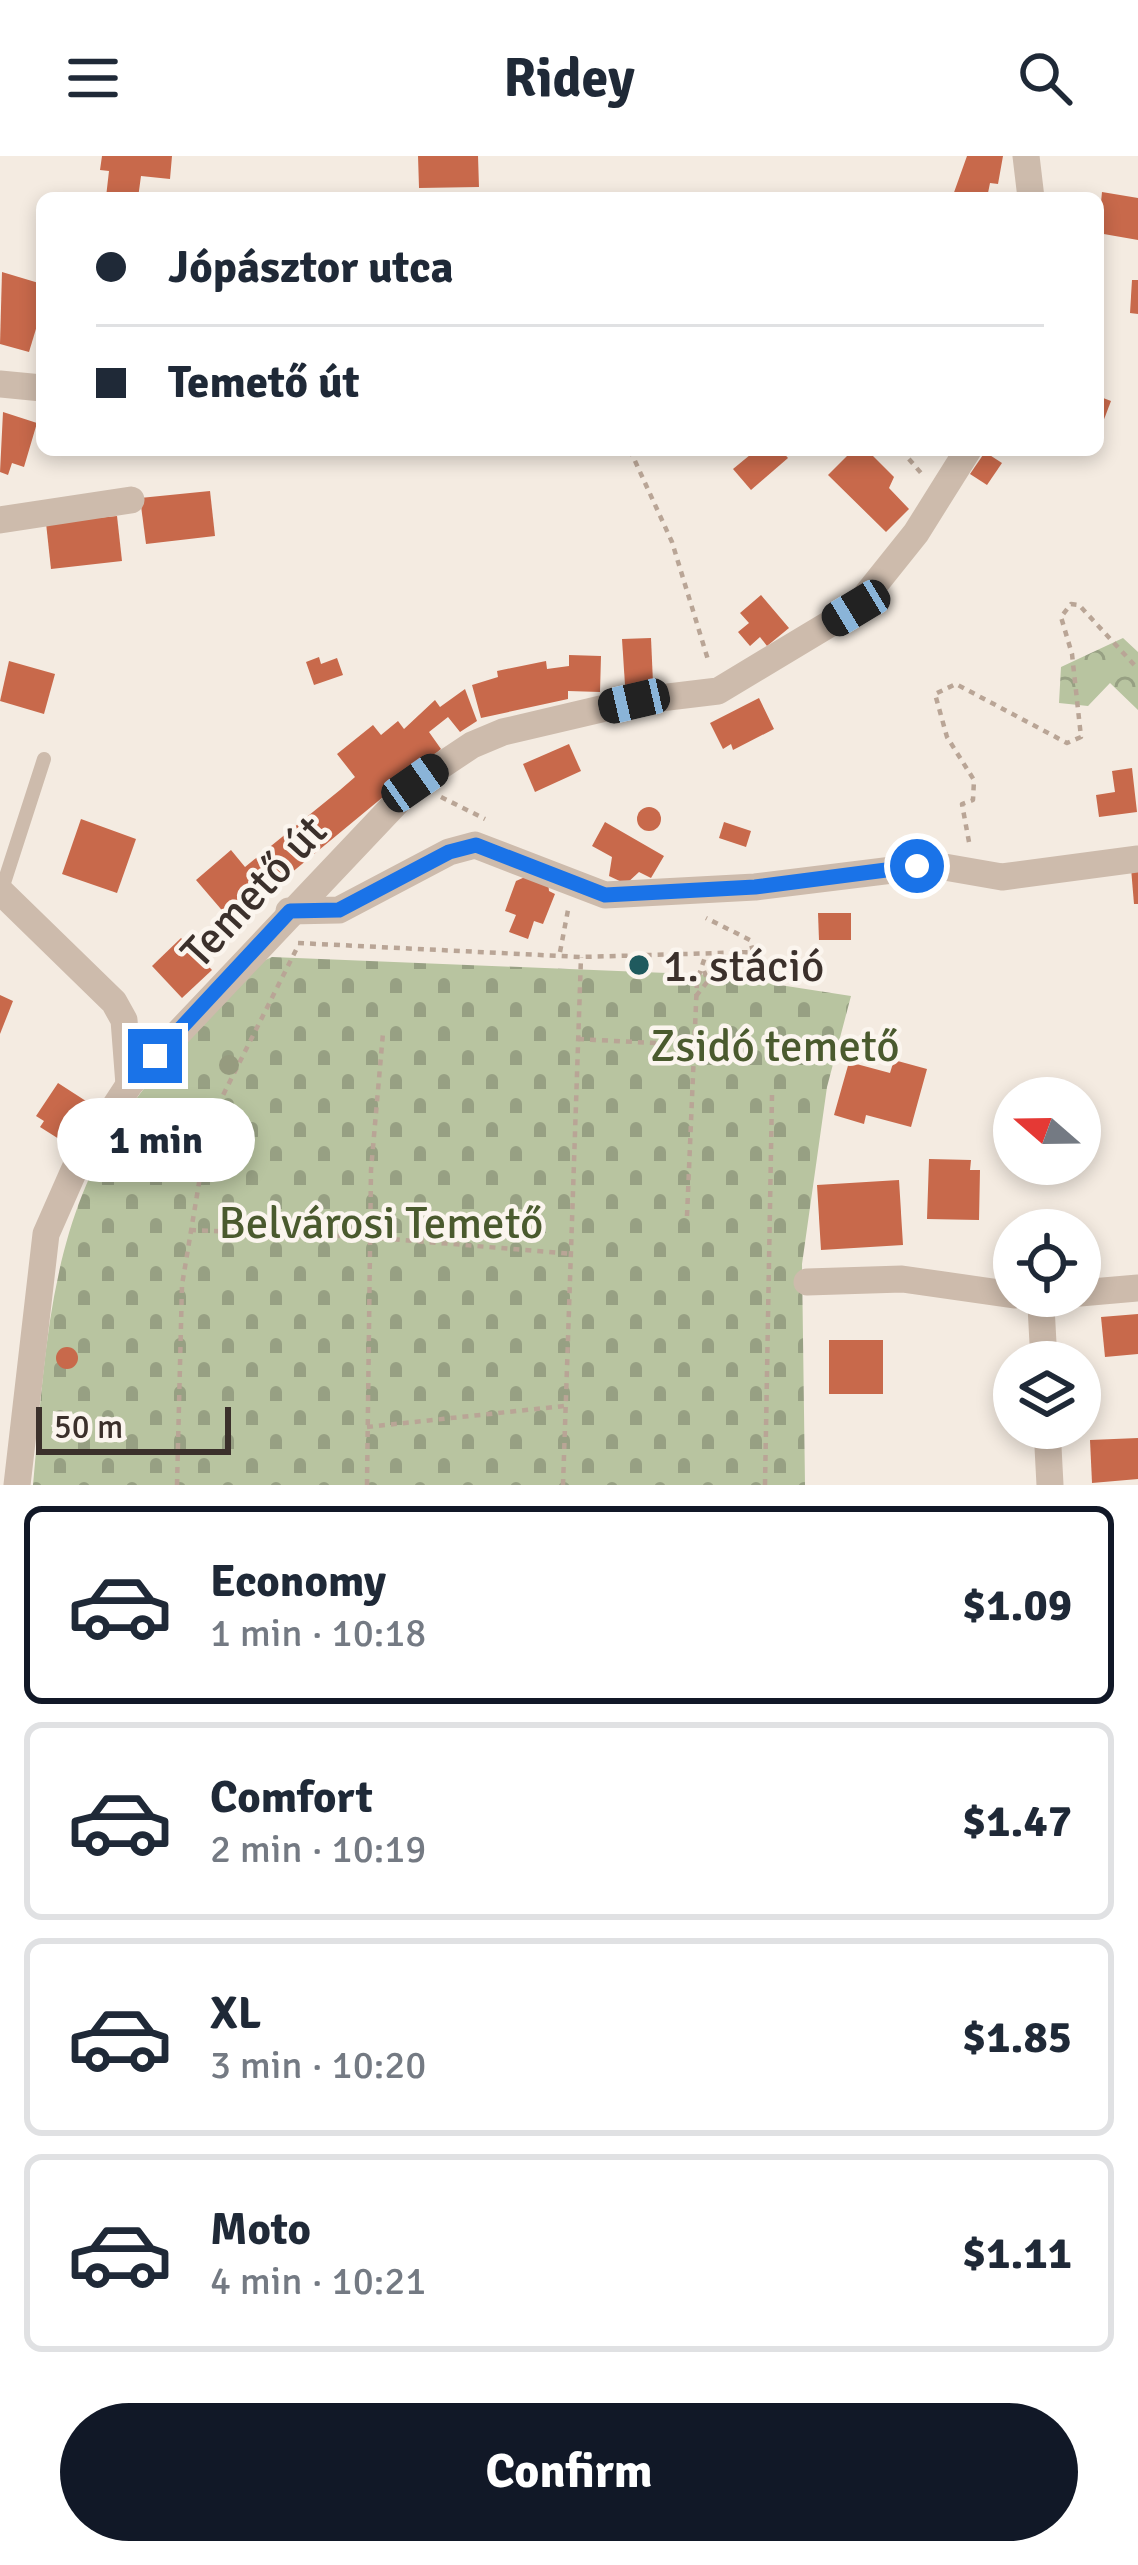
<!DOCTYPE html>
<html lang="en">
<head>
<meta charset="utf-8">
<style>
  body { margin:0; font-family:Signika,sans-serif; background:#f2f2f3; color:#1f2937; height:100vh; display:flex; flex-direction:column; font-size:45px; white-space:nowrap }
  * { box-sizing:border-box; margin:0 }
  p { font-size:39px; color:#747a83 }
  .icon { flex:none; width:66px; height:66px; fill:none; stroke:currentColor; stroke-width:2; stroke-linecap:round; stroke-linejoin:round }
  .map { position:relative; height:1329px; overflow:hidden }
  .panel { display:flex; flex-direction:column; background:#fff; flex:1 }
  .panel>* { flex:none }
  .guide { position:absolute; left:36px; top:36px; width:1068px; height:264px; border-radius:18px; box-shadow:0 6px 18px #0003; display:grid; align-content:center; height:264px; padding:0 60px; background:#fff }
  .needle { width:78px; rotate:290deg }
  .controls { position:absolute; left:993px; top:921px; display:grid; gap:24px }
  .controls a { display:grid; place-items:center; width:108px; height:108px; border-radius:50%; background:#fff; box-shadow:0 6px 18px #0003; font-size:60px }
  .scale { position:absolute; left:36px; bottom:30px; width:195px; box-sizing:border-box; padding-left:12px; border:6px solid #3b302b; border-top:0; font-size:33px; line-height:42px; white-space:nowrap; color:#3b302b; -webkit-text-stroke:9px #fbf5ee; paint-order:stroke }
  .end { position:absolute; width:54px; height:54px; margin:-27px; border:15px solid #1a73e8; background:#fff; box-shadow:0 0 0 6px #fff }
  .from { border-radius:50% }
  .bubble { position:absolute; height:84px; border-radius:42px; background:#fff; box-shadow:0 6px 18px #0003; font-size:39px; font-weight:800; line-height:84px; text-align:center }
  .car { position:absolute; width:36px; height:72px; margin:-36px -18px; border-radius:15px; box-shadow:0 0 9px 3px #0007; background:linear-gradient(#222 24%,#8ab4d8 0 40%,#222 0 76%,#8ab4d8 0 86%,#222 0) }
  .guide b { display:flex; align-items:center; gap:42px; height:114px; font-size:45px }
  .guide b+b { border-top:3px solid #e0e1e3 }
  .guide i { width:30px; height:30px; background:#1f2937 }
  ul { padding:21px 0 0; list-style:none }
  li { display:flex; align-items:center; gap:36px; height:198px; margin:0 24px 18px; padding:0 36px; border:6px solid #e0e1e3; border-radius:18px }
  li div { flex:1 }
  li b { display:block; font-size:45px }
  li em { font-style:normal; font-weight:800 }
  li.current { border-color:#111827 }
  li>.icon { width:108px; height:108px; stroke-width:1.5 }
  .cta { display:flex; gap:24px; margin-top:auto; padding:24px 60px }
  .cta a { flex:1; height:138px; border-radius:72px; background:#111827; color:#fff; font-size:48px; font-weight:800; line-height:138px; text-align:center }
  header { display:flex; justify-content:space-between; align-items:center; height:156px; padding:0 60px; background:#fff; font-size:54px; font-weight:800 }
  .map>svg:first-child { display:block }
  .cemetery { fill:url(#cemetery-stones) }
  .park { fill:url(#park-crowns) }
  .building { fill:#c8694b }
  .lines { fill:none; stroke-linecap:round; stroke-linejoin:round }
  .path { stroke:#b9a596; stroke-width:4.5; stroke-dasharray:6 6; stroke-linecap:butt }
  .lane { stroke:#cdbbac; stroke-width:14 }
  .street { stroke:#cdbbac; stroke-width:27 }
  .tree { fill:#969b7f }
  .route { stroke:#1a73e8; stroke-width:15 }
  .poi-dot { fill:#1f5a5e; stroke:#fbf5ee; stroke-width:4.5 }
  .labels { text-anchor:middle; stroke-width:9; stroke-linejoin:round; paint-order:stroke }
  .street-label { font-size:45px; fill:#3b302b; stroke:#fbf5ee }
  .poi-label { font-size:45px; fill:#3b302b; stroke:#fbf5ee; text-anchor:start }
  .park-label { font-size:45px; fill:#4a5a2e; stroke:#fbf5ee }
</style>
</head>
<body>
<header><svg class="icon" aria-label="menu" viewBox="0 0 24 24"><path d="M4 6h16M4 12h16M4 18h16"/></svg>Ridey<svg class="icon" aria-label="search" viewBox="0 0 24 24"><circle cx="10" cy="10" r="6"/><path d="M15 15l6 6"/></svg></header>
<div class="map">
<svg width="1138" height="1329" viewBox="0 0 1138 1329">
  <defs>
    <pattern id="cemetery-stones" width="16" height="16" patternUnits="userSpaceOnUse" patternTransform="scale(3)"><rect width="16" height="16" fill="#b8c4a0"/><path d="M2 7V4a2 2 0 0 1 4 0v3zM10 15v-3a2 2 0 0 1 4 0v3z" fill="#97a083"/></pattern>
    <pattern id="park-crowns" width="20" height="18" patternUnits="userSpaceOnUse" patternTransform="scale(3)"><rect width="20" height="18" fill="#b8c4a0"/><path d="M2 6a3 3 0 1 1 6 0M12 15a3 3 0 1 1 6 0" fill="none" stroke="#97a083"/></pattern>
  </defs>
  <rect width="100%" height="100%" fill="#f4ebe1"/>
  <path class="cemetery" d="M272 801 716 819 851 840 827 931 802 1108 805 1329H33C45 1202 48 1074 121 964 158 909 211 859 254 809Z"/>
  <path class="park" d="M1123 482 1138 496V554L1110 527 1088 550 1059 547 1061 511Z"/>
  <g class="building">
    <path d="M102 0H172L170 23 141 20 138 42 106 41 109 15 100 14Z"/>
    <path d="M418 0H478L479 31 419 32Z"/>
    <path d="M967 0H1003L998 28 990 27 987 42H952Z"/>
    <path d="M1102 36 1138 42V84L1098 77Z"/>
    <path d="M2 116 42 128V153L29 196 0 188Z"/>
    <path d="M1132 124H1138V158L1130 157Z"/>
    <path d="M1098 240 1111 245 1103 266 1098 264Z"/>
    <path d="M3 256 37 267 24 311 12 307 8 319 0 316Z"/>
    <path d="M756 294H781L788 302 751 334 733 313Z"/>
    <path d="M853 294H867L894 321 889 332 909 353 886 376 828 319Z"/>
    <path d="M985 296 1002 307 987 329 970 318Z"/>
    <path d="M210 335 215 380 146 388 140 342Z"/>
    <path d="M117 360 122 405 51 413 46 367Z"/>
    <path d="M761 439 789 472 767 490 760 481 750 490 738 476 749 467 740 457Z"/>
    <path d="M651 482 653 527 625 529 622 483Z"/>
    <path d="M569 499 601 500 600 536 568 535V543L481 562 472 529 498 521 497 515 546 505 547 513 569 510Z"/>
    <path d="M319 501 321 508 337 502 343 519 314 529 306 506Z"/>
    <path d="M9 505 55 518 44 558 0 545Z"/>
    <path d="M465 533 477 565 460 576 448 561 429 576 441 593 232 766 196 724 231 694 245 711 340 634 355 621 337 598 373 569 381 579 398 565 404 573 435 544 440 551Z"/>
    <path d="M759 542 774 573 733 594 731 588 723 593 710 567Z"/>
    <path d="M569 588 581 615 535 636 523 608Z"/>
    <path d="M1132 612 1137 656 1099 661 1096 639 1115 636 1112 615Z"/>
    <circle cx="649" cy="663" r="12"/>
    <path d="M81 663 136 683 117 737 62 718Z"/>
    <path d="M605 666 664 700 651 722 639 716 626 728 609 720 612 701 592 690Z"/>
    <path d="M724 666 751 675 746 691 719 682Z"/>
    <path d="M1138 711V748H1134L1131 712Z"/>
    <path d="M525 721 548 726 549 735 555 738 543 768 534 765 528 783 509 776 516 759 505 755 516 725Z"/>
    <path d="M818 757H851V784H819Z"/>
    <path d="M181 782 212 814 182 842 152 810Z"/>
    <path d="M0 839 13 845 0 878Z"/>
    <path d="M894 904 927 913 911 971 866 959 864 968 834 959 849 906 890 917Z"/>
    <path d="M58 927 89 947 70 975 66 972 59 983 40 971 44 965 36 960Z"/>
    <path d="M929 1003 971 1004 970 1014H980L979 1064 927 1063Z"/>
    <path d="M899 1024 903 1089 821 1094 817 1029Z"/>
    <path d="M1138 1158V1198L1105 1201 1101 1161Z"/>
    <rect x="829" y="1184" width="54" height="54"/>
    <circle cx="67" cy="1202" r="11"/>
    <path d="M1138 1282V1323L1092 1327 1090 1284Z"/>
  </g>
  <g class="lines">
    <g class="path">
      <path d="M630 294 672 386 709 507"/>
      <path d="M901 294 921 317"/>
      <path d="M441 641 485 663"/>
      <path d="M969 686 962 648 973 644 974 624 947 581 935 538 956 528 1067 587 1081 581 1072 498 1061 461 1071 448 1079 449 1138 513"/>
      <path d="M298 787 581 801 753 796 750 784 706 762"/>
      <path d="M560 796 568 754"/>
      <path d="M696 840 708 825 702 810"/>
      <path d="M578 883 692 889"/>
      <path d="M687 1060 697 825 706 798"/>
      <path d="M190 1074 368 1081 572 1098"/>
      <path d="M367 1271 564 1250"/>
      <path d="M177 1329 182 1129 209 967 296 794"/>
      <path d="M367 1329 371 1014 383 877"/>
      <path d="M563 1329 581 801"/>
      <path d="M765 1329 772 939"/>
    </g>
    <path class="lane" d="M1 736 44 603"/>
    <g class="street">
      <path d="M1026 0 1031 42"/>
      <path d="M0 228 42 232"/>
      <path d="M0 364 131 344"/>
      <path d="M1 736 114 846 124 864 129 929"/>
      <path d="M289 755 339 754 449 696 475 689 605 739 755 731 933 709 1002 721 1138 703"/>
      <path d="M807 1126 902 1123 1014 1139"/>
      <path d="M1080 1137 1138 1132"/>
      <path d="M1044 1206 1041 1150 1048 1140"/>
      <path d="M1047 1272 1050 1329"/>
      <path d="M17 1329 46 1078 76 1010 129 929 415 627 472 589 503 576 635 545 718 535 856 452 916 377 968 294"/>
    </g>
  </g>
  <circle class="tree" cx="229" cy="909" r="10"/>
  <g class="lines">
    <path class="route" d="M155 900 290 755 339 754 449 696 476 689 605 739 755 731 917 710"/>
  </g>
  <circle class="poi-dot" cx="639" cy="809" r="12"/>
  <g class="labels">
    <g class="street-label">
      <text transform="translate(253 735) rotate(-47)" y="16">Temető út</text>
    </g>
    <g class="poi-label">
      <text x="663" y="825">1. stáció</text>
    </g>
    <g class="park-label">
      <text x="775" y="905">Zsidó temető</text>
      <text x="381" y="1082">Belvárosi Temető</text>
    </g>
  </g>
</svg>
<div class="controls">
<a><svg class="needle" viewBox="-14 -14 28 28"><path d="M0-13l5 13h-10z" fill="#e53935"/><path d="M0 13l5-13h-10z" fill="#747a83"/></svg></a>
<a><svg class="icon" aria-label="locate" viewBox="0 0 24 24"><circle cx="12" cy="12" r="6"/><path d="M12 2v4M12 18v4M2 12h4M18 12h4"/></svg></a>
<a><svg class="icon" aria-label="layers" viewBox="0 0 24 24"><path d="M12 4l9 5-9 5-9-5zM3 14l9 5 9-5"/></svg></a>
</div>
<div class="scale">50 m</div>
<i class="end from" style="left:917px;top:710px"></i>
<i class="end" style="left:155px;top:900px"></i>
<div class="bubble" style="left:57px;top:942px;width:198px">1 min</div>
<i class="car" style="left:856px;top:452px;rotate:239deg"></i>
<i class="car" style="left:634px;top:545px;rotate:257deg"></i>
<i class="car" style="left:415px;top:627px;rotate:55deg"></i>
<div class="guide">
<b><i class="from"></i>Jópásztor utca</b>
<b><i></i>Temető út</b>
</div>
</div>
<section class="panel">
<ul>
<li class="current"><svg class="icon" aria-label="car" viewBox="0 0 24 24"><path d="M5 17H2v-5l4-1 3-4h7l3 4 3 1v5h-3M9 17h6M6 11h13"/><circle cx="7" cy="17" r="2"/><circle cx="17" cy="17" r="2"/></svg><div><b>Economy</b><p>1 min · 10:18</p></div><em>$1.09</em></li>
<li><svg class="icon" aria-label="car" viewBox="0 0 24 24"><path d="M5 17H2v-5l4-1 3-4h7l3 4 3 1v5h-3M9 17h6M6 11h13"/><circle cx="7" cy="17" r="2"/><circle cx="17" cy="17" r="2"/></svg><div><b>Comfort</b><p>2 min · 10:19</p></div><em>$1.47</em></li>
<li><svg class="icon" aria-label="car" viewBox="0 0 24 24"><path d="M5 17H2v-5l4-1 3-4h7l3 4 3 1v5h-3M9 17h6M6 11h13"/><circle cx="7" cy="17" r="2"/><circle cx="17" cy="17" r="2"/></svg><div><b>XL</b><p>3 min · 10:20</p></div><em>$1.85</em></li>
<li><svg class="icon" aria-label="car" viewBox="0 0 24 24"><path d="M5 17H2v-5l4-1 3-4h7l3 4 3 1v5h-3M9 17h6M6 11h13"/><circle cx="7" cy="17" r="2"/><circle cx="17" cy="17" r="2"/></svg><div><b>Moto</b><p>4 min · 10:21</p></div><em>$1.11</em></li>
</ul>
<div class="cta"><a>Confirm</a></div>
</section>
</body>
</html>
